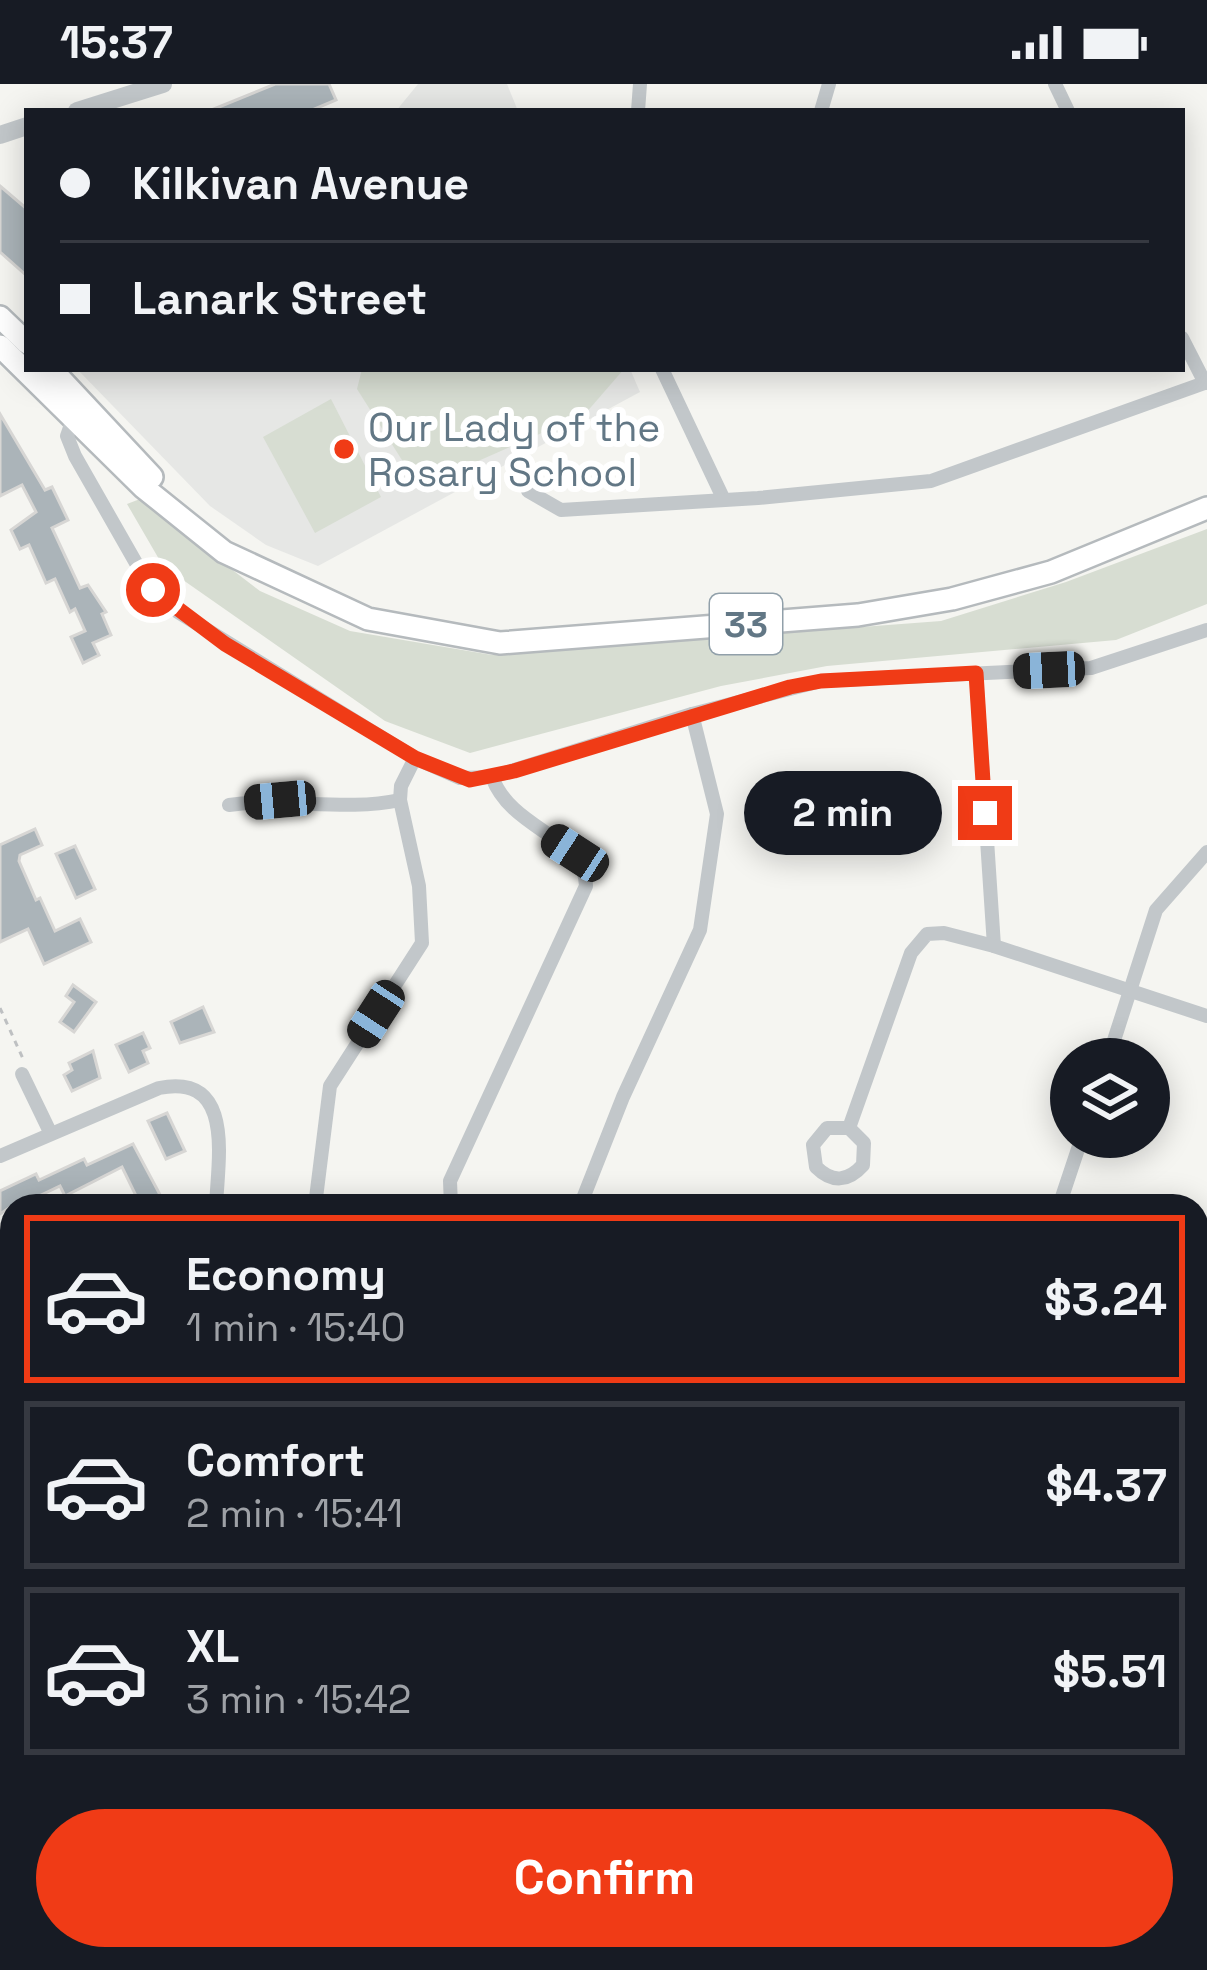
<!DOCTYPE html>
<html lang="en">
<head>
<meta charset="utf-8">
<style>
  body { margin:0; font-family:"Space Grotesk",sans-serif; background:#20242c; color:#f1f3f6; height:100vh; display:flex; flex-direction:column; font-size:45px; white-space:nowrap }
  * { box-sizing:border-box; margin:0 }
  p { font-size:39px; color:#9ea1a6 }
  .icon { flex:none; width:66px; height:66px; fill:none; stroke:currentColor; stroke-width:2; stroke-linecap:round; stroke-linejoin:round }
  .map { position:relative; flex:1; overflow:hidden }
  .drawer { position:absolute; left:0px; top:1110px; width:1209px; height:777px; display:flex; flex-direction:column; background:#171b24; border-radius:36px 36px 0 0; box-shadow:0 6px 30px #0003 }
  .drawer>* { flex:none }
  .top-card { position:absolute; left:24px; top:24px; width:1161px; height:264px; border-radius:0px; box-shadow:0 6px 30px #0003; display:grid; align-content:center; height:264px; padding:0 36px; background:#171b24 }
  .buttons { position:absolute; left:1050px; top:954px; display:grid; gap:24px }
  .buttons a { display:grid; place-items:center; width:120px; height:120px; border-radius:50%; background:#171b24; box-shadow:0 6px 30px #0003; font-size:60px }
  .end { position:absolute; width:54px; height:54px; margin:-27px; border:15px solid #f03b16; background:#fff; box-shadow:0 0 0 6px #fff }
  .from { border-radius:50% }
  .bubble { position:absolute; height:84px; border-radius:42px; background:#171b24; box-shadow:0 6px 30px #0003; font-size:39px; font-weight:800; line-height:84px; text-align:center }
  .car { position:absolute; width:36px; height:72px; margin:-36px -18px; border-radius:15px; box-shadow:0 0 9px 3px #0007; background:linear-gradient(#222 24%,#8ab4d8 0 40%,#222 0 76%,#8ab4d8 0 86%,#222 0) }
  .top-card b { display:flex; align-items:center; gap:42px; height:114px; font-size:45px }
  .top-card b+b { border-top:3px solid #363941 }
  .top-card i { width:30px; height:30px; background:#f1f3f6 }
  ul { padding:21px 0 0; list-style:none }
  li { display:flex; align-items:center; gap:36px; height:168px; margin:0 24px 18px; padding:0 12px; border:6px solid #363941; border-radius:0px }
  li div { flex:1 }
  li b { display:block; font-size:45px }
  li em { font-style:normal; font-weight:800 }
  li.on { border-color:#f03b16 }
  li>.icon { width:108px; height:108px; stroke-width:1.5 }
  .primary-button { display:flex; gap:24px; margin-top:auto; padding:24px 36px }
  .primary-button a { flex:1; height:138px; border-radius:72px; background:#f03b16; color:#fff; font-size:48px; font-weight:800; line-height:138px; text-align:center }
  .status { display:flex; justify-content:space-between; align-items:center; height:84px; padding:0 60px; background:#171b24; direction:ltr }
  .status svg { height:33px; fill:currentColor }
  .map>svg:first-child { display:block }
  .built { fill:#e6e7e5 }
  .green { fill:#d7ddd2 }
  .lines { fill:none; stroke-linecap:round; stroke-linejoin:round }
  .stream { stroke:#bbc8cc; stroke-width:4.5 }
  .building { fill:#abb4b9; stroke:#d7d6d4; stroke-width:3 }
  .primary-casing { stroke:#b5babd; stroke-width:26 }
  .path { stroke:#bec0c2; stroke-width:3; stroke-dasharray:6 6; stroke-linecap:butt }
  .service { stroke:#c2c7ca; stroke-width:8 }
  .minor { stroke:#c2c7ca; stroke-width:14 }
  .tertiary { stroke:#c2c7ca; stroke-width:18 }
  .primary { stroke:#fff; stroke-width:21 }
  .route { stroke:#f03b16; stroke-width:15 }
  .poi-dot { fill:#f03b16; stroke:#fff; stroke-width:4.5 }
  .labels { text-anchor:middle; stroke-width:12; stroke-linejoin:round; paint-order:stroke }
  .shield { fill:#fff; stroke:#91a0aa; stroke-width:3 }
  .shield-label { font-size:36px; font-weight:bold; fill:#627785 }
  .poi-label { font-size:39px; fill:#627785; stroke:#fff; text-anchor:start }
</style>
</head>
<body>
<div class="status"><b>15:37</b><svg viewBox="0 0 49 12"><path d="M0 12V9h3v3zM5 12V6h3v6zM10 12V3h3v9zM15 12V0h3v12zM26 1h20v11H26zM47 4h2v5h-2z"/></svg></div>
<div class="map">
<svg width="1207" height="1886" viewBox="0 0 1207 1886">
  <rect width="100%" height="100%" fill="#f5f5f1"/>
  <g class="built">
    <path d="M418 0H507L518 27H396Z"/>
    <path d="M77 285H630L640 308 318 482 266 461 210 422Z"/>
    <path d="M505 1875H953L954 1886H485Z"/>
  </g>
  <g class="green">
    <path d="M362 285H624L585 330 419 403 357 305Z"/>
    <path d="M331 315 381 413 315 449 263 353Z"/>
    <path d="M140 415 260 507 350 547 492 571 941 537 1066 498 1207 445V520L1116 556 827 582 721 602 470 669 385 637 163 482 127 420Z"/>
    <path d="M1197 1399 1207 1411V1610L1197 1607Z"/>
    <path d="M0 1637 12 1647V1875H196L202 1886H0Z"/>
  </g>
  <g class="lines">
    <g class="stream">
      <path d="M1197 1629 1207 1635"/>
      <path d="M1207 1768 1200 1802 1207 1829"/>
      <path d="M978 1875 980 1886"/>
    </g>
  </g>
  <g class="building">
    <path d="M275 0H329L336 16 310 27H209Z"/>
    <path d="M0 102 27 125V192L0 168Z"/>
    <path d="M0 330 45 406 52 403 68 436 52 444 80 504 88 501 106 528 102 530 111 551 93 559 99 571 83 579 71 553 85 547 75 525 70 528 55 495 46 499 29 461 20 465 11 446 36 428 22 401 0 412Z"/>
    <path d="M35 745 42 761 20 771 19 777 36 816 40 814 55 847 80 835 91 858 44 880 28 845 0 858V761Z"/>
    <path d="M75 762 95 805 76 814 56 770Z"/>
    <path d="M73 901 96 918 74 948 60 938 74 918 66 912Z"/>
    <path d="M203 923 214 948 180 959 171 938Z"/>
    <path d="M143 949 150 964 143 967 148 979 129 988 116 961Z"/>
    <path d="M93 967 100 994 72 1007 64 991 72 986 69 979Z"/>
    <path d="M167 1029 185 1067 166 1075 148 1037Z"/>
    <path d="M133 1060 166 1122H141L122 1083 65 1112 60 1102 35 1114 38 1122H12L0 1130V1107L36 1090 39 1096 84 1075 87 1081Z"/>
  </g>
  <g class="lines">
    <g class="primary-casing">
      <g id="primary">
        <path d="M0 233 27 259"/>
        <path d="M0 262 143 403 224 468 368 535 500 559 858 531 952 515 1051 488 1207 424"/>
        <path d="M51 285 152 393"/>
      </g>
    </g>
    <g class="path">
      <path d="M0 924 24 977"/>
      <path d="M1197 1570 1207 1574"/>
      <path d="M0 1653 12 1664"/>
      <path d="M133 1875 138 1886"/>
      <path d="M466 1886 482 1875"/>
    </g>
    <g class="service">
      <path d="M0 1625 2 1627"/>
      <path d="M507 1875 508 1886"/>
      <path d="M782 1886 783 1875"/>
    </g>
    <g class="minor">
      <path d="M1055 0 1068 27"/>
      <path d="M638 27 640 0"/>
      <path d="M821 27 829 0"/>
      <path d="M1182 254 1205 299"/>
      <path d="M662 285 724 416"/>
      <path d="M74 332 67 352 75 372 140 486 178 528 415 674 460 694 492 693 692 630 821 597 1091 584 1207 546"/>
      <path d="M528 407 561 426 758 414 931 397 1207 298"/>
      <path d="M976 589 994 862"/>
      <path d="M229 721C285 713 345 728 400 716"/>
      <path d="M1108 975 1156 826 1207 768"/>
      <path d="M22 990 50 1048"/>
      <path d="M849 1044H827L813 1061 816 1083C832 1099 848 1098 863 1081L864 1059 849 1044 911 869 927 850 944 849 994 862 1207 932"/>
      <path d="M0 1072 159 1004C235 989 218 1075 216 1122"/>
      <path d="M315 1122 330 1002 422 859 419 802 400 716 401 702 415 674"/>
      <path d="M451 1122 450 1097 586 802C585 752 512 747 492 693"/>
      <path d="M580 1122 623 1013 700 846 717 730 692 630"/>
      <path d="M1059 1122 1082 1053"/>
      <path d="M0 1240 12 1264"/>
      <path d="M1197 1270 1207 1242"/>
      <path d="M284 1875 285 1886"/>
      <path d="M322 1875 323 1886"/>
    </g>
    <g class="tertiary">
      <path d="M77 27 163 0"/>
      <path d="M0 51 27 42"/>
    </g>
    <use href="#primary" class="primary"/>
  </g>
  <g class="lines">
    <path class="route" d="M153 506 225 560 415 674 470 696 514 687 790 603 821 597 976 589 985 729"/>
  </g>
  <circle class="poi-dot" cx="344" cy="365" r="12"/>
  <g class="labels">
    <rect class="shield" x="710" y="510" width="72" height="60" rx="9"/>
    <g class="shield-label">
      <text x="746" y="553">33</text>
    </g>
    <g class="poi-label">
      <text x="368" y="357">Our Lady of the<tspan x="368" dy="45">Rosary School</tspan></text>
    </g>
  </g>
</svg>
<div class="buttons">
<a><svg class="icon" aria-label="layers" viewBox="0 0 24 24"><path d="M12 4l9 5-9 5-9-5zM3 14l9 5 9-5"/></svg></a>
</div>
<i class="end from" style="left:153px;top:506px"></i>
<i class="end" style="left:985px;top:729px"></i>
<div class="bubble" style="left:744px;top:687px;width:198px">2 min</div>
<i class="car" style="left:1049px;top:586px;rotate:267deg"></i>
<i class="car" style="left:280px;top:716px;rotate:265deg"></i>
<i class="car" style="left:575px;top:769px;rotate:303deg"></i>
<i class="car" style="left:376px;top:930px;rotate:213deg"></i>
<div class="top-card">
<b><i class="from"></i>Kilkivan Avenue</b>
<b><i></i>Lanark Street</b>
</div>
<section class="drawer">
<ul>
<li class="on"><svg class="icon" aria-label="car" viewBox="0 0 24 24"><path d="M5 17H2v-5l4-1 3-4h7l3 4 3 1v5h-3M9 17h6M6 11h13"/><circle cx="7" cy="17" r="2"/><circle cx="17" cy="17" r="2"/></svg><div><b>Economy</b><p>1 min · 15:40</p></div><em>$3.24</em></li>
<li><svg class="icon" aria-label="car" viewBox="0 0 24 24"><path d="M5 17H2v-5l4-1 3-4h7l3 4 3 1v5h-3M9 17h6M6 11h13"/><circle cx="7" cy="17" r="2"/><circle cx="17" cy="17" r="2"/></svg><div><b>Comfort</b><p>2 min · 15:41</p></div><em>$4.37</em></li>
<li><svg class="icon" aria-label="car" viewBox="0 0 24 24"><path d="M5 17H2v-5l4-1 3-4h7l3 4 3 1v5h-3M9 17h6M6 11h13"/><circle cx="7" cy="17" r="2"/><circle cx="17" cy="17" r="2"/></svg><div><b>XL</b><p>3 min · 15:42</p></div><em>$5.51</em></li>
</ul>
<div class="primary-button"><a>Confirm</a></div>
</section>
</div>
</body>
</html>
